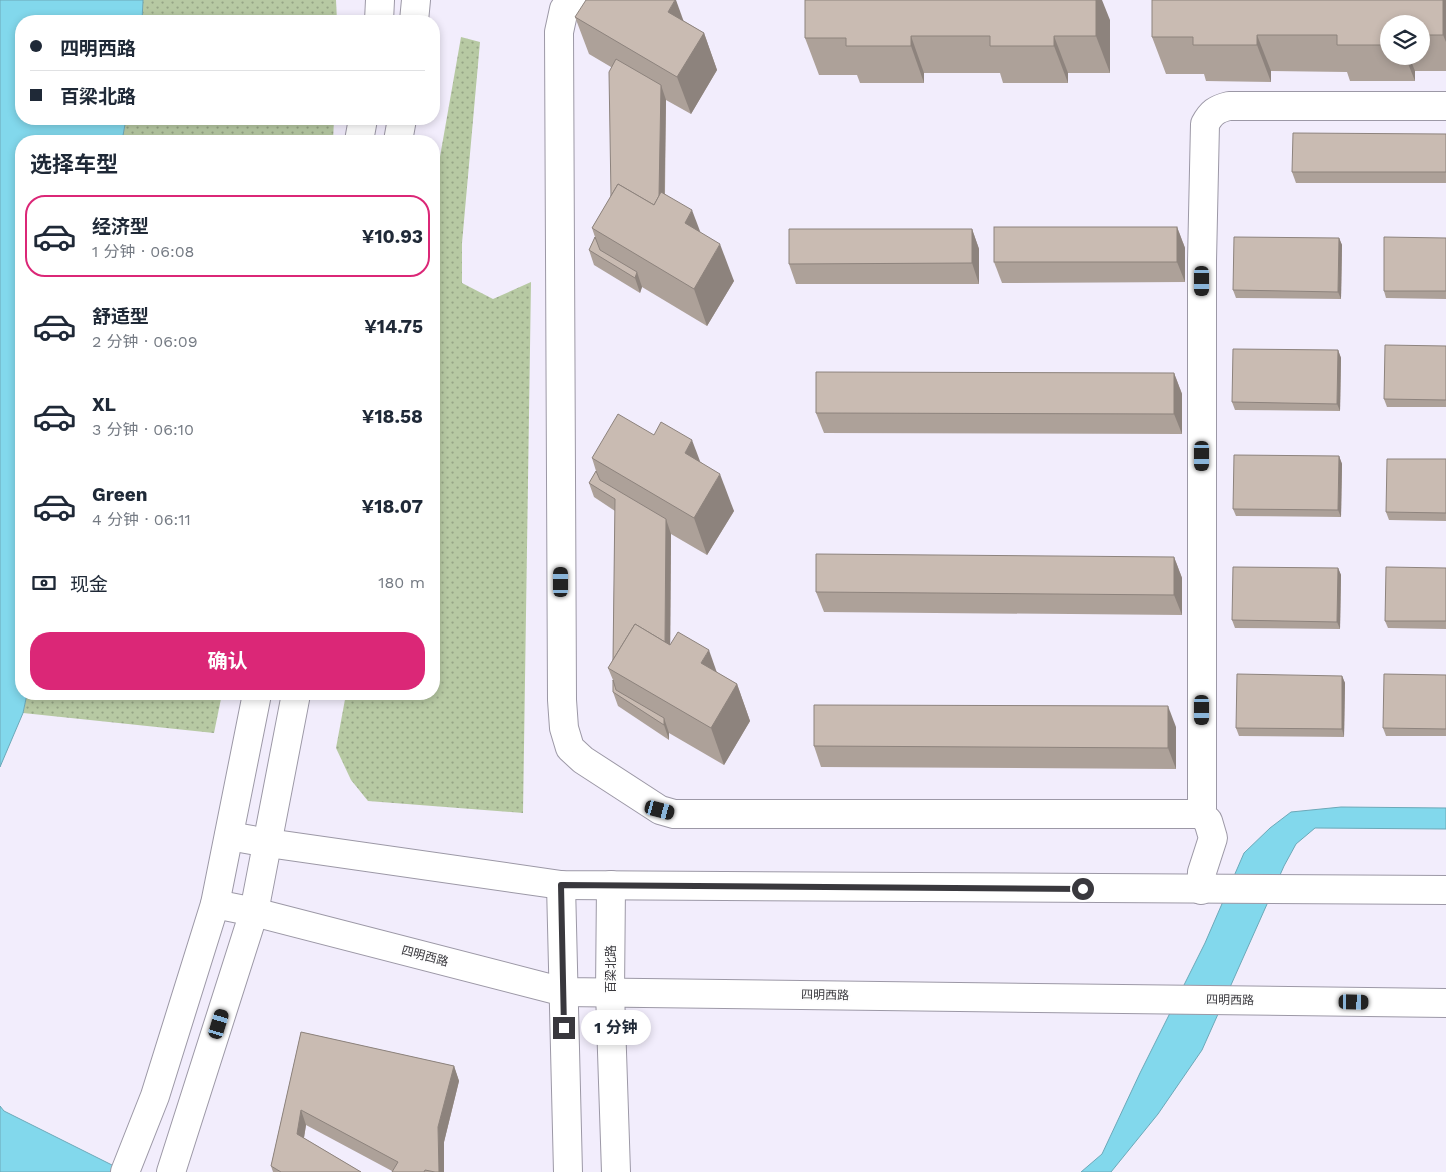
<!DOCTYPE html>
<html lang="zh">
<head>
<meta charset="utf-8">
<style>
  body { margin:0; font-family:"Work Sans","Noto Sans SC",sans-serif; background:#f2f2f3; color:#1f2937; height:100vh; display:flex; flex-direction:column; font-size:19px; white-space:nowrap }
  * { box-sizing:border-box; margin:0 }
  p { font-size:16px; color:#747a83 }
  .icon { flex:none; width:28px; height:28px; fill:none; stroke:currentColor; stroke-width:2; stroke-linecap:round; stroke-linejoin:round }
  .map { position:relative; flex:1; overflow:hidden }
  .side { position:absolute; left:15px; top:135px; width:425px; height:565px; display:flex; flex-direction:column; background:#fff; border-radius:20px; box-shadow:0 2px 8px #0003 }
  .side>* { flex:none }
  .guide { position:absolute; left:15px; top:15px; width:425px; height:110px; border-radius:20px; box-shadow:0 2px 8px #0003; display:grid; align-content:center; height:110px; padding:0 15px; background:#fff }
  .fabs { position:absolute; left:1380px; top:15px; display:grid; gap:10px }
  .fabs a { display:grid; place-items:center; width:50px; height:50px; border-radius:50%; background:#fff; box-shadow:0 2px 8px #0003; font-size:25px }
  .end { position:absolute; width:22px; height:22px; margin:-11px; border:6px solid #39383d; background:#fff; box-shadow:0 0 0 2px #fff }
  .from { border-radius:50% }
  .bubble { position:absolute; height:35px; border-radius:18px; background:#fff; box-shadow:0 2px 8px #0003; font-size:16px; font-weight:700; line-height:35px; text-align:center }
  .car { position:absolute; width:15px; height:30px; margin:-15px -8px; border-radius:6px; box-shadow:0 0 4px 1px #0007; background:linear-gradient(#222 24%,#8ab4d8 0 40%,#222 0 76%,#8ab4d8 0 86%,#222 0) }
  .guide b { display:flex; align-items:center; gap:18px; height:48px; font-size:19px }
  .guide b+b { border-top:1px solid #e0e1e3 }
  .guide i { width:12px; height:12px; background:#1f2937 }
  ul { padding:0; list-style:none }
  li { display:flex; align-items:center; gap:15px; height:82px; margin:0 10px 8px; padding:0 5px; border:2px solid transparent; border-radius:20px }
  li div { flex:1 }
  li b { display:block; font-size:19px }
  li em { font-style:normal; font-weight:700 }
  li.selected { border-color:#db2777 }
  li>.icon { width:45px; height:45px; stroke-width:1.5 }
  h2 { padding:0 15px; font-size:22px; line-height:60px }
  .pay { display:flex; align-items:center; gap:12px; height:55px; padding:0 15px; font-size:19px }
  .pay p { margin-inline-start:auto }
  .primary-button { display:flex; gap:10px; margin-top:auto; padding:10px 15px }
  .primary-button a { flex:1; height:58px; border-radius:20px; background:#db2777; color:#fff; font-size:20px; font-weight:700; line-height:58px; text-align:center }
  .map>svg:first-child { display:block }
  .park { fill:url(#park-dots) }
  .water { fill:#82d8ec; stroke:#6ca8b8 }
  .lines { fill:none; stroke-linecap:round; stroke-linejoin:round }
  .minor-casing { stroke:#9c98a6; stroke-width:30 }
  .major-casing { stroke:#9c98a6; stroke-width:30 }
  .minor { stroke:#fff; stroke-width:28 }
  .major { stroke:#fff; stroke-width:28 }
  .wall { fill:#ada199; fill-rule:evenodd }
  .shaded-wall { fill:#8d837d }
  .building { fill:#c9bbb2; stroke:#8d837d }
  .route { stroke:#39383d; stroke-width:6 }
  .labels { text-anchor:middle; stroke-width:4; stroke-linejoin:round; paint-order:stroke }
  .street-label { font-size:12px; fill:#39383d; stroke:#fdfdfd }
</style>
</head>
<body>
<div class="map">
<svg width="1446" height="1172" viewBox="0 0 1446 1172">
  <defs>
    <pattern id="park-dots" width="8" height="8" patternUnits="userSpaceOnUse" patternTransform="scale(1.25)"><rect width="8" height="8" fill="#b7c9a3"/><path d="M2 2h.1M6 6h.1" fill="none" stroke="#96a486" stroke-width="1.8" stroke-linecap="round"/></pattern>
  </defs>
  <rect width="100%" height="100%" fill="#f2edfc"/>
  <g class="park">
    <path d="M143 0H336L337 21H142Z"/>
    <path d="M461 37 480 42 462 243V283L493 299 531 282 523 813 368 801 351 780 336 748 346 694H434V191Z"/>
    <path d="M126 119H334L333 141H122Z"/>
    <path d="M27 694H222L214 733 23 713Z"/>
  </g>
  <g class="water">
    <path d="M0 0H143L142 21H21V119H126L122 141H21V694H27L23 713 0 767Z"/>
    <path d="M1341 807 1446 808V829L1315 828 1296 844 1284 866 1202 1050 1158 1114 1111 1172H1081L1102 1154 1140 1073 1205 943 1244 853 1270 828 1291 812Z"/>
    <path d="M0 1106 4 1111 126 1172H0Z"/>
  </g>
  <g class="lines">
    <g class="minor-casing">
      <g id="minor">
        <path d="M574 0 564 9 559 32 562 700 564 728 570 748 583 760 660 810 674 814H1195L1202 808V261L1205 124C1211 113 1216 109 1229 106H1446"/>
        <path d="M1198 812 1208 821 1213 838 1202 872 1201 890"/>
        <path d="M561 885 568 1172"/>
        <path d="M611 885 610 992 616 1172"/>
      </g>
    </g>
    <g class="major-casing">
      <g id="major">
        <path d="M379 21 380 0"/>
        <path d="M414 21 416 0"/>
        <path d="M359 141 363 119"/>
        <path d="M398 141 402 119"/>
        <path d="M229 836 268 843 561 885 1446 890"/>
        <path d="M215 904 254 912 564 992 1446 1003"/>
        <path d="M125 1172 155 1096 215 904 257 694"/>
        <path d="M171 1172 254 912 296 694"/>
      </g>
    </g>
    <use href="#minor" class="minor"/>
    <use href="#major" class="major"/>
  </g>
  <g class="wall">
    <path d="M1446 0V71H1415V81H1350L1347 72 1271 71V82L1206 81 1204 74H1166L1152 37ZM1389 24H1421V56H1389Z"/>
    <path d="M575 17 684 21 704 33 717 70 691 114 666 100 665 194 700 232 734 281 707 326 642 287 640 293 594 265 589 250 595 237 592 228 611 196V67L589 54Z"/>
    <path d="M1110 20V73H1068V83H1003L1000 73H924V83H860L857 75H819L805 38Z"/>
    <path d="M1446 134V183H1296L1292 172Z"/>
    <path d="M1177 227 1185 248V282L1002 283 994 262Z"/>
    <path d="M972 229 979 249V284H796L789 264Z"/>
    <path d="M1339 238 1342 245 1341 299 1236 298 1233 290Z"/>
    <path d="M1446 238V299L1386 298 1384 291Z"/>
    <path d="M1446 346V407H1387L1384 399Z"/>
    <path d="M1338 350 1341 358 1340 411 1235 410 1232 402Z"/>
    <path d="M1174 373 1182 394V434L824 433 816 413Z"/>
    <path d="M1339 456 1342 464 1341 517 1236 516 1233 509Z"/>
    <path d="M592 458 701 462 734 511 707 555 671 534 670 645 737 684 750 721 724 765 669 733V740L618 706 613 692V680L608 668 613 660 615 511 594 497 589 483 596 471Z"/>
    <path d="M1446 459V521L1389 520 1386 512Z"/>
    <path d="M1174 557 1182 578V615L824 612 816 592Z"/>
    <path d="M1338 568 1341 575 1340 629 1235 628 1232 620Z"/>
    <path d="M1446 568V629L1388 628 1385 621Z"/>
    <path d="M1446 675V736H1386L1383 728Z"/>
    <path d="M1342 676 1345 683 1344 737 1239 736 1236 728Z"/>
    <path d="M1176 727V769L821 767 814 746Z"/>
    <path d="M301 1032 454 1066 459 1081 444 1142V1172H392V1171L306 1125 304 1138 361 1172H273L271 1166Z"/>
  </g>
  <g class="shaded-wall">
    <path d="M675 0H676L689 36 668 12Z"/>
    <path d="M1096 0H1102L1110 20V73L1096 36Z"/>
    <path d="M1443 0H1446V42L1443 35Z"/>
    <path d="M704 33 717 70 691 114 677 77Z"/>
    <path d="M1257 35 1271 71V82L1257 45Z"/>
    <path d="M911 36 924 73V83L911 46Z"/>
    <path d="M1054 36 1068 73V83L1054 46Z"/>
    <path d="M1405 56H1409L1415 71V81Z"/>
    <path d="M661 85 666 100 664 219 653 222Z"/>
    <path d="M692 210 706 247 685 223Z"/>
    <path d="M1177 227 1185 248V282L1177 262Z"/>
    <path d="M972 229 979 249V284L972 263Z"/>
    <path d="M1339 238 1342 245 1341 299 1338 292Z"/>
    <path d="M720 244 734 281 707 326 694 289Z"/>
    <path d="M637 272 642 287 640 293 635 278Z"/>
    <path d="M1338 350 1341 358 1340 411 1337 404Z"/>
    <path d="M1174 373 1182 394V434L1174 414Z"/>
    <path d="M692 440 706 477 685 453Z"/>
    <path d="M1339 456 1342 464 1341 517 1338 510Z"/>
    <path d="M720 474 734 511 707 555 694 518Z"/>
    <path d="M666 519 671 534 670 673 665 659Z"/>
    <path d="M1174 557 1182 578V615L1174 595Z"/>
    <path d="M1338 568 1341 575 1340 629 1337 622Z"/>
    <path d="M709 650 722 687 701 663Z"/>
    <path d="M1342 676 1345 683 1344 737 1342 729Z"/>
    <path d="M737 684 750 721 724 765 711 728Z"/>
    <path d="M1168 706 1176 727V769L1168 748Z"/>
    <path d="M664 718 669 733V740L664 725Z"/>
    <path d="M454 1066 459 1081 444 1142V1172H439L438 1127Z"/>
    <path d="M301 1110 306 1125 302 1149 297 1134Z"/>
  </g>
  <g class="building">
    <path d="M586 0H675L668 12 704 33 677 77 575 17Z"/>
    <path d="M805 0H1096V36H1054V46H990V36H911V46H846V38H805Z"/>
    <path d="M1152 0H1443V35H1421V24H1389V45H1337V35H1257V45H1193V37H1152Z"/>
    <path d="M616 59 661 85 659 196 654 205 618 184 611 196 609 72Z"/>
    <path d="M1293 133 1446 134V172H1292Z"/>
    <path d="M618 184 654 205 661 192 692 210 685 223 720 244 694 289 592 228Z"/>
    <rect x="994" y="227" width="183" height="35"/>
    <path d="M789 229H972V263L789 264Z"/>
    <path d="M595 237 600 250 637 272 635 278 589 250Z"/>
    <path d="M1234 237 1339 238 1338 292 1233 290Z"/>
    <path d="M1384 237 1446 238V291H1384Z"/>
    <path d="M1385 345 1446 346V400L1384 399Z"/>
    <path d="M1233 349 1338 350 1337 404 1232 402Z"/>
    <path d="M816 372 1174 373V414L816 413Z"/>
    <path d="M618 414 654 435 661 422 692 440 685 453 720 474 694 518 592 458Z"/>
    <path d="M1234 455 1339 456 1338 510 1233 509Z"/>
    <path d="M1387 459H1446V513L1386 512Z"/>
    <path d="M596 471 600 480 666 519 665 642 635 624 613 660 615 499 589 483Z"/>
    <path d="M816 554 1174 557V595L816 592Z"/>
    <path d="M1233 567 1338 568 1337 622 1232 620Z"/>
    <path d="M1386 567 1446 568V621H1385Z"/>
    <path d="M635 624 670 645 678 632 709 650 701 663 737 684 711 728 608 668Z"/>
    <path d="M1237 674 1342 676V729L1236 728Z"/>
    <path d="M1384 674 1446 675V729L1383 728Z"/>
    <path d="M613 680 616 690 664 718V725L613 692Z"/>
    <path d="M814 705 1168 706V748L814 746Z"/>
    <path d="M301 1032 454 1066 438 1127 439 1172H435L425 1170 424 1172H392L398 1162 301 1110 297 1134 361 1172H281L271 1166Z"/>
  </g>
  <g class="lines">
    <path class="route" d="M564 1028 561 885 1083 889"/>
  </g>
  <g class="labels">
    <g class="street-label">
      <text transform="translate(425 956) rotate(15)" y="4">四明西路</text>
      <text transform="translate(611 969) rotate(-90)" y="4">百梁北路</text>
      <text transform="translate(825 995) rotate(1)" y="4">四明西路</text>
      <text transform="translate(1230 1000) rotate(1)" y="4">四明西路</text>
    </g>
  </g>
</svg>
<div class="fabs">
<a><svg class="icon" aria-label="layers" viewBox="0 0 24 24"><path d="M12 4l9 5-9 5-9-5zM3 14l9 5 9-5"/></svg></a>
</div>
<i class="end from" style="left:1083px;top:889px"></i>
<i class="end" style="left:564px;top:1028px"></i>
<div class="bubble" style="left:581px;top:1010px;width:70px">1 分钟</div>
<i class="car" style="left:1202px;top:281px;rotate:180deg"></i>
<i class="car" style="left:1202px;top:456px;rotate:180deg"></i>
<i class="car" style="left:561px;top:582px;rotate:0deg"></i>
<i class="car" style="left:1202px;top:710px;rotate:180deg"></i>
<i class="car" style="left:660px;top:810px;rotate:105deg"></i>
<i class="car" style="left:1354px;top:1002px;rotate:91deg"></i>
<i class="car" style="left:219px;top:1024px;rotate:17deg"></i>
<div class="guide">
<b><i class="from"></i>四明西路</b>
<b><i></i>百梁北路</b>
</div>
<section class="side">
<h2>选择车型</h2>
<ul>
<li class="selected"><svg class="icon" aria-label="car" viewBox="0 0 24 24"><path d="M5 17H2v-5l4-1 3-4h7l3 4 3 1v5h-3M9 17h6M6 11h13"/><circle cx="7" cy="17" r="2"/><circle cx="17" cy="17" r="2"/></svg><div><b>经济型</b><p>1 分钟 · 06:08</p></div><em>¥10.93</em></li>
<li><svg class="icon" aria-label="car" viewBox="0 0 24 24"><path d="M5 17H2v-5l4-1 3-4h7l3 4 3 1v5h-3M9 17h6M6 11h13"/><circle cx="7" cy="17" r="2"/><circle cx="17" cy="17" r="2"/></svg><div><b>舒适型</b><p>2 分钟 · 06:09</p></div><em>¥14.75</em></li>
<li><svg class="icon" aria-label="car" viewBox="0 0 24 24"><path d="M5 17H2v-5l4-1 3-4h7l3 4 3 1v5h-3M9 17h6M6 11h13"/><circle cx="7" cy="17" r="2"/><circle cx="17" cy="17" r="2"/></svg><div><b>XL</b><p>3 分钟 · 06:10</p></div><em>¥18.58</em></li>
<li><svg class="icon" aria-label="car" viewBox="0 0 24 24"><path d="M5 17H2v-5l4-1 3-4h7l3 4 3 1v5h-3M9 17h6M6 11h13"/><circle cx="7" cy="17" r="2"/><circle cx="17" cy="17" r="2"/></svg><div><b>Green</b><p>4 分钟 · 06:11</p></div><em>¥18.07</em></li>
</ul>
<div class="pay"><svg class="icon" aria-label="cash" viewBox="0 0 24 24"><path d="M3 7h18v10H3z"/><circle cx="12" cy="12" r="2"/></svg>现金<p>180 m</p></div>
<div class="primary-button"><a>确认</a></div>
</section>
</div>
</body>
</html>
